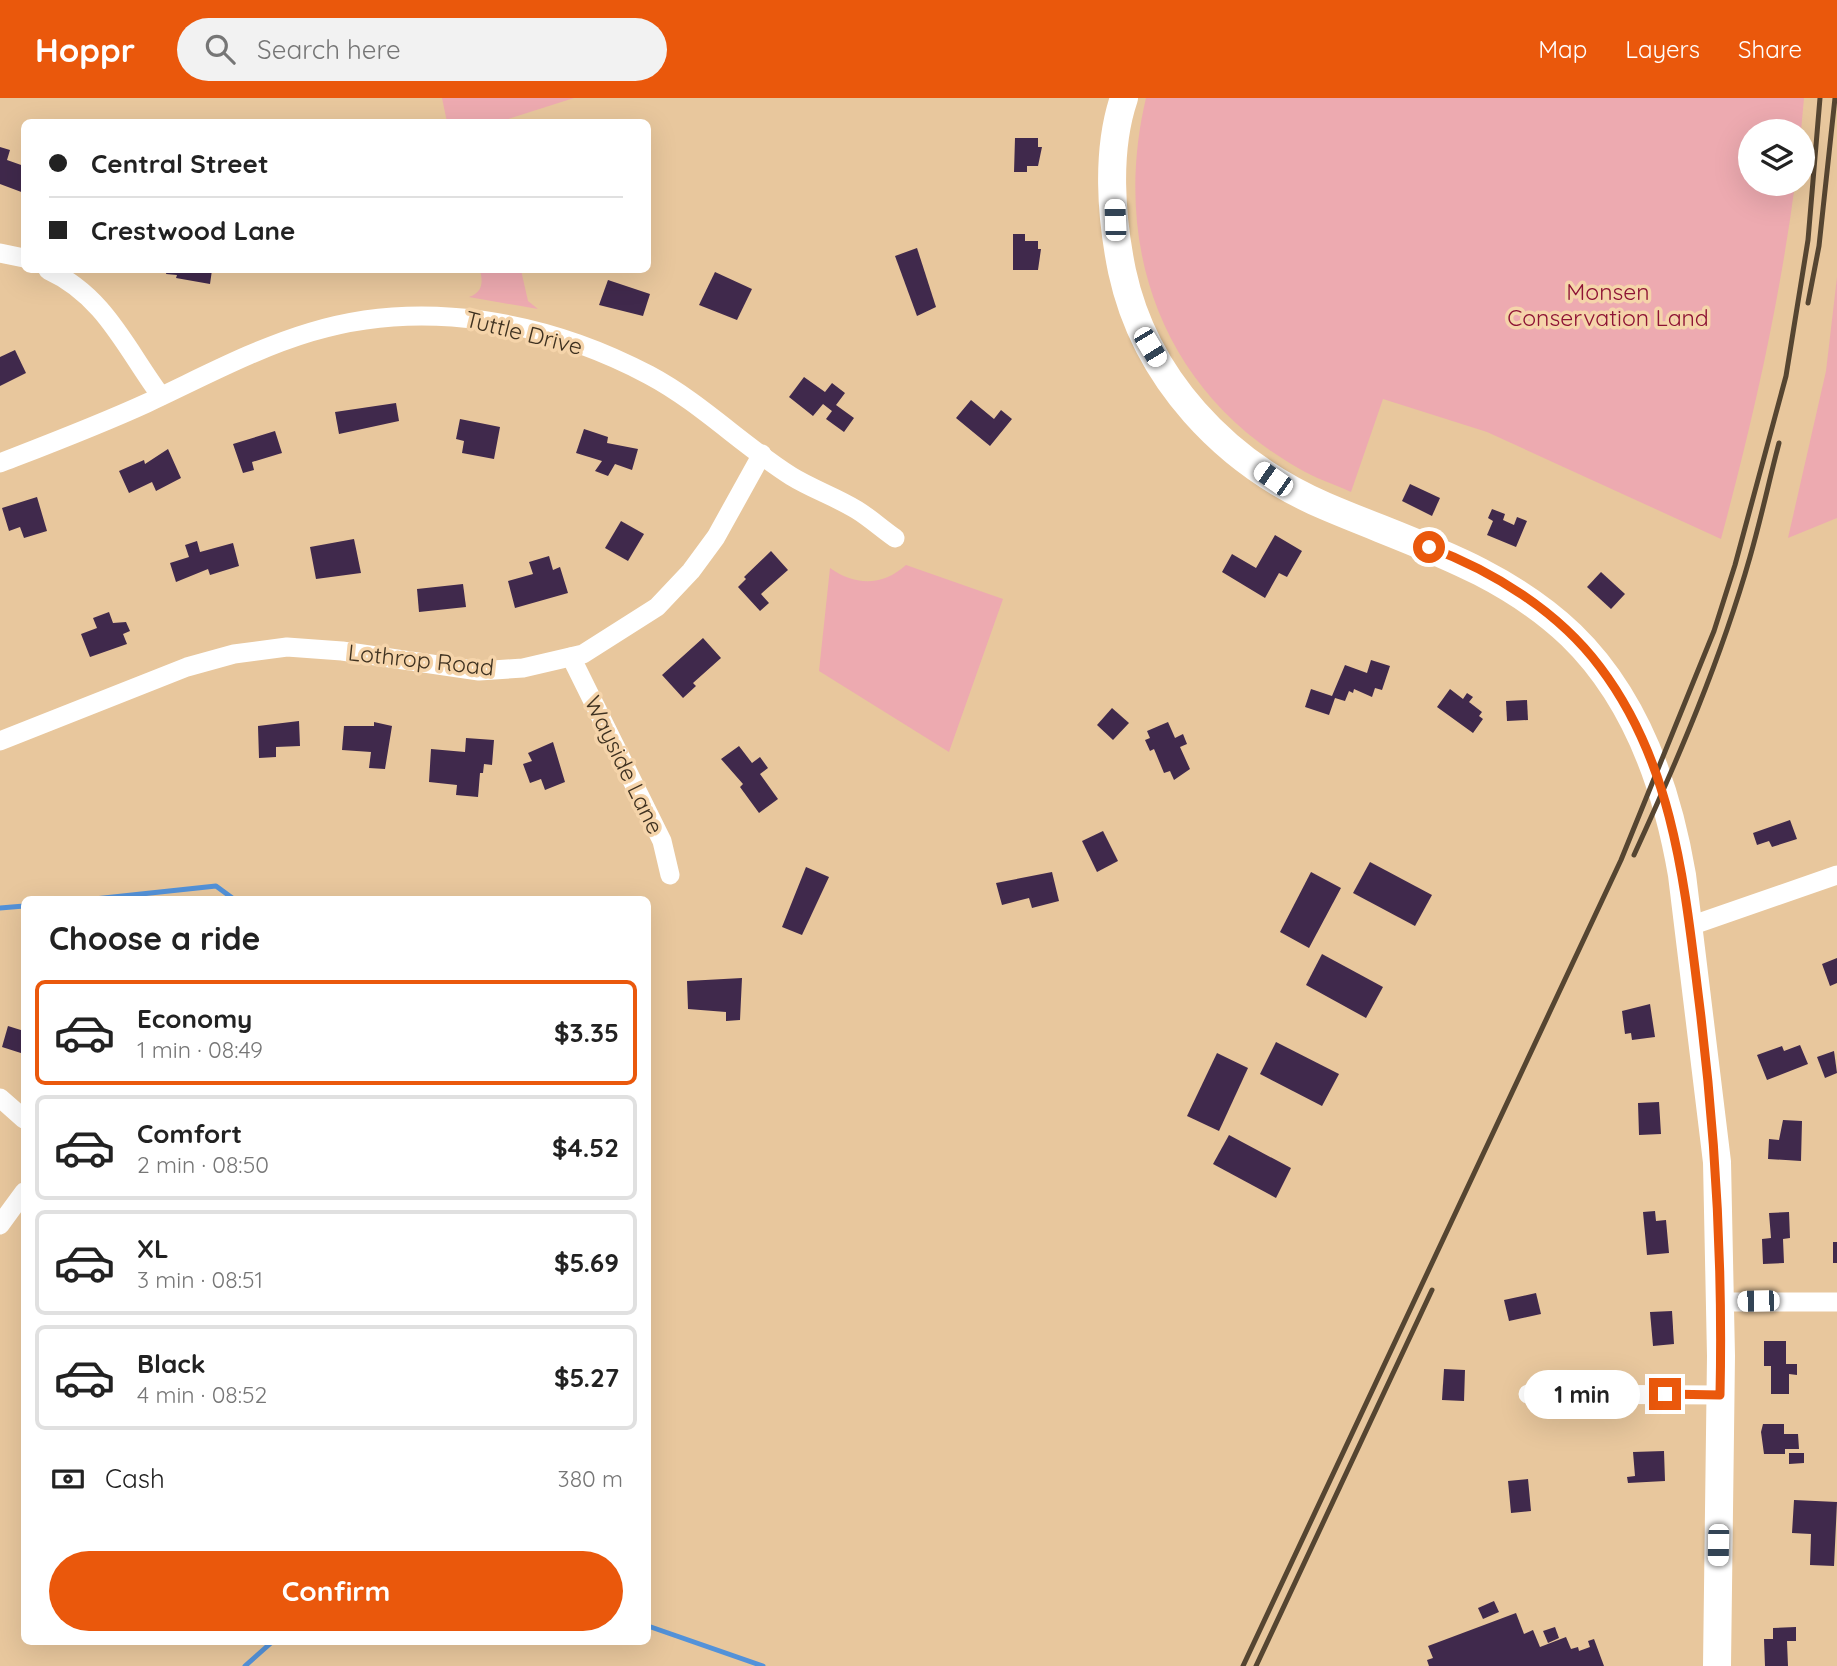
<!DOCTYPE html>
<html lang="en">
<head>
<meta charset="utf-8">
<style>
  body { margin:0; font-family:Quicksand,sans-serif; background:#f2f2f2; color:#222; height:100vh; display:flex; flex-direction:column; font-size:26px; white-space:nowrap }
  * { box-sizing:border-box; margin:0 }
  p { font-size:23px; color:#767676 }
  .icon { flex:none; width:38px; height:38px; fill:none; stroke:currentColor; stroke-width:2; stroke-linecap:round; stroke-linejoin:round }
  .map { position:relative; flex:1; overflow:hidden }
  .details { position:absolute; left:21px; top:798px; width:630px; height:749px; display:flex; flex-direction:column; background:#fff; border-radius:10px; box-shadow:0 7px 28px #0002 }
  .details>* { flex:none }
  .top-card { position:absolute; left:21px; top:21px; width:630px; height:154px; border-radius:10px; box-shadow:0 7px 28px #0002; display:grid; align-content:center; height:154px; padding:0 28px; background:#fff }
  .fabs { position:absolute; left:1738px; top:21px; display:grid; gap:14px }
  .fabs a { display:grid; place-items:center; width:77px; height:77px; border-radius:50%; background:#fff; box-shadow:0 7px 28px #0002; font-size:35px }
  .end { position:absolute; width:32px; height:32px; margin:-16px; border:9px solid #ea580c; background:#fff; box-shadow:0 0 0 4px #fff }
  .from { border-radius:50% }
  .bubble { position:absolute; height:49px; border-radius:24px; background:#fff; box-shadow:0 7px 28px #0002; font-size:23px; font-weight:700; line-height:49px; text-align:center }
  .car { position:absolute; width:21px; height:42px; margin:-21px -10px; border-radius:9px; box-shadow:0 0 5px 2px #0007; background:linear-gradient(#fff 24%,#345 0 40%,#fff 0 76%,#345 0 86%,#fff 0) }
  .top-card b { display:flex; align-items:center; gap:24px; height:66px; font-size:26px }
  .top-card b+b { border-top:2px solid #e0e0e0 }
  .top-card i { width:18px; height:18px; background:#222 }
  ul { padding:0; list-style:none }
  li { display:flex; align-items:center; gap:21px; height:105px; margin:0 14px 10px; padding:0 14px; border:4px solid #e0e0e0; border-radius:10px }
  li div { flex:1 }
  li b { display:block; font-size:26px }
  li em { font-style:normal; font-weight:700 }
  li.current { border-color:#ea580c }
  li>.icon { width:63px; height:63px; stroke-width:1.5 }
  h2 { padding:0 28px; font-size:32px; line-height:84px }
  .pay { display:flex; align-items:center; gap:18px; height:77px; padding:0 28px; font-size:26px }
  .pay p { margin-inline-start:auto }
  .action { display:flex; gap:14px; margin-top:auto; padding:14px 28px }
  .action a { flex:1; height:80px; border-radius:42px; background:#ea580c; color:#fff; font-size:28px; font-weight:700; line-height:80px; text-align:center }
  header { display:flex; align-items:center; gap:42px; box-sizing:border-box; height:98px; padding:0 35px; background:#ea580c; color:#fff }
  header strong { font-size:33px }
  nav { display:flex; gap:38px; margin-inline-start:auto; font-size:24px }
  .search { width:490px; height:63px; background:#f2f2f2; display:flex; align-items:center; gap:18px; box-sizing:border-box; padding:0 24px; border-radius:38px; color:#767676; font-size:26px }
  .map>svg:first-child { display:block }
  .green { fill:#edaab0 }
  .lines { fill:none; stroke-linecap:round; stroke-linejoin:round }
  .stream { stroke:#5392d9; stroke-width:5 }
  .building { fill:#40294c }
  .street { stroke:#fff; stroke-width:19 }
  .secondary { stroke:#fff; stroke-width:28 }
  .rail { stroke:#554531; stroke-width:5 }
  .route { stroke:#ea580c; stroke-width:9 }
  .labels { text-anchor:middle; stroke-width:7; stroke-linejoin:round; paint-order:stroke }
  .park-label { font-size:23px; fill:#8d1234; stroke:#f5d4aa }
  .street-label { font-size:23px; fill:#3e3120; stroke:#f5d4aa }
</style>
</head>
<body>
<header>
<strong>Hoppr</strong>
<div class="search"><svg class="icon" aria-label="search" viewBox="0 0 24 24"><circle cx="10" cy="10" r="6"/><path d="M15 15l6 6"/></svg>Search here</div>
<nav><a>Map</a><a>Layers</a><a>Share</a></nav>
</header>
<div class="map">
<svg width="1837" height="1568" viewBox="0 0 1837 1568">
  <rect width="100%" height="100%" fill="#e8c79d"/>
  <g class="green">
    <path d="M442 0H574L499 24H447Z"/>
    <path d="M1146 0H1804L1801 33H1750V86H1795C1779 207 1753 322 1721 441L1487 334 1383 301 1351 394C1334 386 1314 380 1298 370 1162 293 1111 148 1146 0Z"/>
    <path d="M480 172H521L528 203 538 211 469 199C483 194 483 184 480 172Z"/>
    <path d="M1837 179V420L1788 440 1826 273Z"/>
    <path d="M906 467 1003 501 949 654 819 573 830 470C855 488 883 488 906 467Z"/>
  </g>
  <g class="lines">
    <g class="stream">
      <path d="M85 802 216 788 235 802"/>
      <path d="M0 810 24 808"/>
      <path d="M648 1528 763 1568"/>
      <path d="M245 1568 272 1544"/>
    </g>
  </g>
  <g class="building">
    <path d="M1015 40H1038V49H1042L1038 68H1027V74H1014Z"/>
    <path d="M0 49 10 52 7 62 24 68V95L0 86Z"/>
    <path d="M1013 136H1025V143H1038V151H1041L1038 172H1013Z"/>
    <path d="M917 150 936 209 917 218 895 158Z"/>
    <path d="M167 172H212L210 186 176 180 177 177 166 176Z"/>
    <path d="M715 174 752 191 737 222 699 207Z"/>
    <path d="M608 182 650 196 643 218 599 207Z"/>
    <path d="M15 252 26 275 0 288V259Z"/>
    <path d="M804 279 825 294 832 285 845 295 836 307 854 320 844 334 826 321 832 313 823 306 813 318 789 299Z"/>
    <path d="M971 302 994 321 1001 312 1012 321 990 348 956 320Z"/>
    <path d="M396 305 399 323 339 336 335 314Z"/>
    <path d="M460 321 500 329 494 361 462 355 464 343 456 341Z"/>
    <path d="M584 331 608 339 607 345 638 351 632 372 615 366 608 378 595 373 602 363 576 355Z"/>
    <path d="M275 333 282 355 252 364 254 372 243 375 233 346Z"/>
    <path d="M168 351 181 380 156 393 152 384 129 395 119 373 144 362 145 366Z"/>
    <path d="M1410 386 1440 400 1432 418 1402 403Z"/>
    <path d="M37 399 47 433 24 440 20 429 9 433 2 410Z"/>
    <path d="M1492 411 1505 416 1503 422 1514 427 1517 419 1527 423 1516 449 1487 437 1493 423 1488 420Z"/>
    <path d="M621 423 644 436 628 463 605 450Z"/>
    <path d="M1275 437 1302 453 1287 479 1279 475 1265 500 1222 474 1232 456 1256 470Z"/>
    <path d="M354 441 361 475 316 481 310 449Z"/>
    <path d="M197 443 200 454 233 445 239 468 210 477 208 471 176 484 170 465 189 459 185 447Z"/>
    <path d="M771 453 788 472 761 496 769 505 760 513 738 489 746 481 744 479Z"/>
    <path d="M549 458 553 472 560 469 568 495 515 510 508 483 533 476 529 464Z"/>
    <path d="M1601 474 1625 496 1611 511 1587 489Z"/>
    <path d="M463 486 466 509 419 514 417 491Z"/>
    <path d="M109 514 113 525 126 524 130 533 123 536 127 546 90 559 81 536 97 530 93 520Z"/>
    <path d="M703 540 721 560 693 585 696 588 683 600 662 577Z"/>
    <path d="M1371 562 1390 568 1382 592 1375 590 1372 599 1354 591 1353 595 1349 593 1345 603 1335 600 1329 617 1305 609 1311 591 1332 598 1345 567 1367 575Z"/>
    <path d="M1450 591 1463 601 1467 595 1473 599 1469 604 1482 614 1479 618 1483 621 1473 635 1437 609Z"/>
    <path d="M1527 602 1528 622 1507 623 1506 603Z"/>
    <path d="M1112 610 1129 625 1113 642 1097 627Z"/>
    <path d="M299 623 300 648 276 649V659L259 660 258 628Z"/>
    <path d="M374 624 392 628 385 671 369 670 371 654 342 652 344 628H374Z"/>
    <path d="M1168 624 1175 640 1183 636 1187 646 1180 649 1190 671 1174 682 1170 673 1164 675 1154 651 1150 653 1145 642 1150 640 1147 633Z"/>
    <path d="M466 640 494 642 492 667 484 666 483 675H480L478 699 456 697 457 687 429 684 431 651 465 654Z"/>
    <path d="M553 644 565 684 545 692 541 681 530 685 523 666 532 663 528 655Z"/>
    <path d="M739 648 752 665 760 659 768 670 760 676 778 701 759 715 740 689 743 686 721 661Z"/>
    <path d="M1790 722 1797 741 1772 749 1769 743 1757 747 1753 735Z"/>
    <path d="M1103 733 1118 763 1097 774 1082 743Z"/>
    <path d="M1370 764 1432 797 1415 828 1353 795Z"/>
    <path d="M806 769 829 779 802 837 782 829Z"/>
    <path d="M1052 774 1059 803 1032 810 1029 800 1002 807 996 785Z"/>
    <path d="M1311 774 1341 790 1309 850 1280 834Z"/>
    <path d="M1322 856 1383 889 1366 920 1306 887Z"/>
    <path d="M1837 860V885L1830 888 1822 866Z"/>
    <path d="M742 880 740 922 726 923V914L688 911 687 883Z"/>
    <path d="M1650 906 1655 939 1632 942 1631 935 1625 936 1622 913Z"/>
    <path d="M8 928 24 933V956L2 949Z"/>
    <path d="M1276 944 1339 976 1322 1008 1260 976Z"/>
    <path d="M1800 947 1808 966 1767 982 1757 957 1782 948 1784 953Z"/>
    <path d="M1834 953 1837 975 1825 980 1817 959Z"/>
    <path d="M1217 955 1248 970 1219 1033 1187 1018Z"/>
    <path d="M1659 1004 1661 1036 1639 1037 1638 1005Z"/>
    <path d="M1783 1022 1802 1023 1801 1063 1768 1061 1769 1041 1779 1042Z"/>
    <path d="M1229 1037 1291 1070 1276 1100 1213 1066Z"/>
    <path d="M1655 1113 1656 1123 1666 1122 1669 1155 1647 1157 1643 1114Z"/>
    <path d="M1789 1114 1790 1140 1783 1141 1784 1165 1763 1166 1762 1141 1771 1140 1769 1115Z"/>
    <rect x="1833" y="1144" width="4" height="21"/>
    <path d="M1536 1195 1541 1216 1509 1223 1504 1202Z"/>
    <path d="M1672 1213 1674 1246 1653 1248 1650 1214Z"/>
    <path d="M1764 1243H1786V1266H1797V1277L1789 1276V1296H1771V1268H1764Z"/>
    <path d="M1444 1271 1465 1272 1464 1303 1442 1302Z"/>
    <path d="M1763 1326H1784V1336H1798L1799 1351H1785V1356H1764L1761 1334Z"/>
    <path d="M1664 1353 1665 1383 1628 1385 1627 1379 1635 1378 1633 1354Z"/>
    <path d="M1789 1355H1804V1365L1789 1366Z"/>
    <path d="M1528 1381 1531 1413 1511 1415 1508 1383Z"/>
    <path d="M1794 1402 1837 1404 1834 1468 1810 1467 1811 1436 1792 1435Z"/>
    <path d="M1494 1503 1499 1514 1483 1521 1478 1510Z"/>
    <path d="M1516 1515 1524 1536 1533 1532 1540 1549 1566 1539 1571 1551 1578 1549 1579 1553 1590 1549 1588 1543 1594 1541 1604 1568H1429L1427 1562 1433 1560 1428 1548Z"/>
    <path d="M1555 1529 1559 1540 1548 1545 1543 1533Z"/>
    <path d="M1796 1529V1543H1787L1788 1568H1765L1764 1541H1773V1530Z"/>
  </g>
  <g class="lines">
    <g class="street">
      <path d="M0 155 24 160"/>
      <path d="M48 172C105 198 126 251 161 298"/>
      <path d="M0 365C49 346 99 327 147 305 201 280 254 251 311 234 423 200 547 223 649 277 700 304 742 347 791 378 812 391 836 399 857 412 870 420 882 431 895 440"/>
      <path d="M571 559 662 743 670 777"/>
      <path d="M0 643 187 569 234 556 287 549 342 553 479 573 523 570 583 556 657 509 691 473 716 439 762 356"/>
      <path d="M1690 828 1837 777"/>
      <path d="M0 1000 24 1021"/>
      <path d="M0 1127 24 1094"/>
      <path d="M1720 1204H1837"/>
      <path d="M1528 1296 1720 1297"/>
    </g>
    <path class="secondary" d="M1124 0C1106 53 1111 119 1122 173 1145 280 1225 365 1325 408 1411 445 1501 470 1571 537 1636 600 1667 689 1682 777L1717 1064 1721 1258 1717 1568"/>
    <g class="rail">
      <path d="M1808 205 1819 148 1835 0"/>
      <path d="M1634 757C1678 661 1721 561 1750 459 1761 421 1769 383 1779 345"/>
      <path d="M1243 1568 1621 762 1714 533 1735 467 1786 278 1808 142 1820 0"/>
      <path d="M1256 1568 1432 1192"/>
    </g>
  </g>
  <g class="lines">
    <path class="route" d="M1429 449C1493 473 1558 513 1600 569 1672 664 1684 781 1698 895 1715 1028 1723 1162 1720 1297L1665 1296"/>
  </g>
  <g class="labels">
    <g class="park-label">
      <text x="1608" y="202">Monsen<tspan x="1608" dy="26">Conservation Land</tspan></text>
    </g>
    <g class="street-label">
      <text transform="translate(524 235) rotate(14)" y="8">Tuttle Drive</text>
      <text transform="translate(421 562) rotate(6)" y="8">Lothrop Road</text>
      <text transform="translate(624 667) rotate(64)" y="8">Wayside Lane</text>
    </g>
  </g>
</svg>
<div class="fabs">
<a><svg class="icon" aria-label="layers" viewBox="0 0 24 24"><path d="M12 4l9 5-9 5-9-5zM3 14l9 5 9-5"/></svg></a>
</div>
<i class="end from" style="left:1429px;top:449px"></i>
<i class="end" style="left:1665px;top:1296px"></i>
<div class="bubble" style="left:1524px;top:1272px;width:116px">1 min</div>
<i class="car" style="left:1115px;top:122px;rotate:358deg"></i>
<i class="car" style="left:1150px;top:249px;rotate:149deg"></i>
<i class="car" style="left:1273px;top:381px;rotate:305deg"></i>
<i class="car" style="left:1758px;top:1203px;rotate:269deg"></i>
<i class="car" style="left:1718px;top:1447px;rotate:181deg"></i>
<div class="top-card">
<b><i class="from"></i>Central Street</b>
<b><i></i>Crestwood Lane</b>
</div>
<section class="details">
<h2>Choose a ride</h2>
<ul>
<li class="current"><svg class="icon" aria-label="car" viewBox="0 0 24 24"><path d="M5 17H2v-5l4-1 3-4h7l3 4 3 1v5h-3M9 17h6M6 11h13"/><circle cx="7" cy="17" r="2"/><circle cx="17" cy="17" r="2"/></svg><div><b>Economy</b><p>1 min · 08:49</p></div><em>$3.35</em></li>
<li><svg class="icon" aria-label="car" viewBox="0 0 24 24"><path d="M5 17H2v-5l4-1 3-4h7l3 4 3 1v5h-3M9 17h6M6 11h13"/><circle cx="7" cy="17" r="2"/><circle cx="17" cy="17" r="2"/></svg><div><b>Comfort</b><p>2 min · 08:50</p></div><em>$4.52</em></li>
<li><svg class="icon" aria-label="car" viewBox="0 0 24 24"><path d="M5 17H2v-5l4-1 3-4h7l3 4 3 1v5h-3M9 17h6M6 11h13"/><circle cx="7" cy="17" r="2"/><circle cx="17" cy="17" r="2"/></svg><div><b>XL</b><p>3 min · 08:51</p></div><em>$5.69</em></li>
<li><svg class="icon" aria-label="car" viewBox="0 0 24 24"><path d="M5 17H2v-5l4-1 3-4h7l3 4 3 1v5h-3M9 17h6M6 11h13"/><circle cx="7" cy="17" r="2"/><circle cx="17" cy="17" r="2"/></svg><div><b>Black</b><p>4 min · 08:52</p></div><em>$5.27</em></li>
</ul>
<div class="pay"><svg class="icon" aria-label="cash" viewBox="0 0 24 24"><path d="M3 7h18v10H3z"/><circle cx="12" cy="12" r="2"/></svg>Cash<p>380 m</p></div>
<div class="action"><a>Confirm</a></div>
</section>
</div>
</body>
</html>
